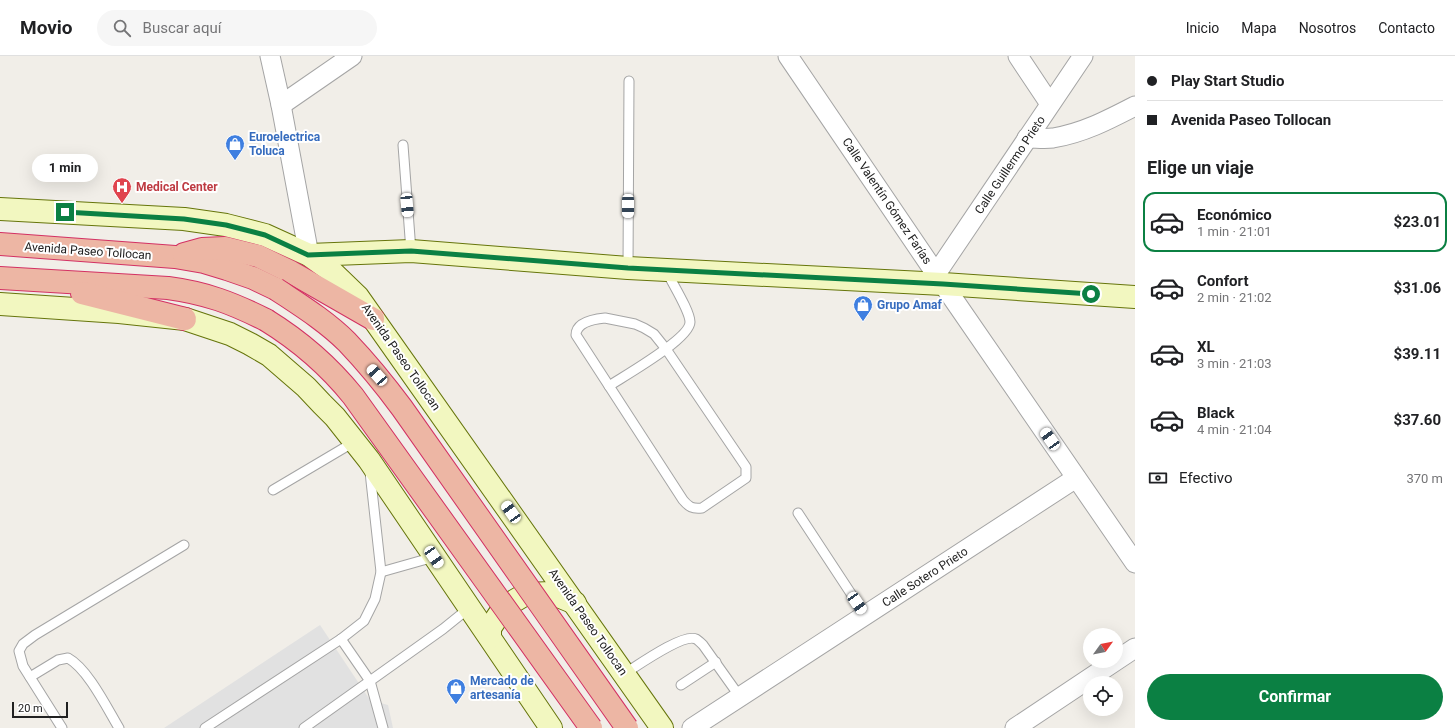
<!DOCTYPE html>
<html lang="es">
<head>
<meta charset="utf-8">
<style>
  body { margin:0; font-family:Roboto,sans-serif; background:#f6f6f6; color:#202124; height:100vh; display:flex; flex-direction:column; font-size:15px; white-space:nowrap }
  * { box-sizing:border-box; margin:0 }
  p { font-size:13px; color:#757577 }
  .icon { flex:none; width:22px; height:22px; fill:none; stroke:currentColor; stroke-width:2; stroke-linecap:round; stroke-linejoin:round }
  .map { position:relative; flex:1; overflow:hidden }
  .side { display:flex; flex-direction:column; background:#fff; width:320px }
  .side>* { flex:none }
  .banner { display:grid; align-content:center; height:88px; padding:0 12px; background:#fff }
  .needle { width:26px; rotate:57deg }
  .fabs { position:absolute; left:1083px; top:572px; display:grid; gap:8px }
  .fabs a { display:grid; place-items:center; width:40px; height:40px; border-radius:50%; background:#fff; box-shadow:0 4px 16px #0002; font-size:20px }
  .scale { position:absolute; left:12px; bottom:10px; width:56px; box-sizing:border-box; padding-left:4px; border:2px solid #212121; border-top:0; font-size:11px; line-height:14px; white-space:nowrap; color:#212121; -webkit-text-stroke:3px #fff; paint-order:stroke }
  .end { position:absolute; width:18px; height:18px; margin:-9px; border:5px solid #0b8043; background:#fff; box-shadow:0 0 0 2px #fff }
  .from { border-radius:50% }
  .bubble { position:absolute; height:28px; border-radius:14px; background:#fff; box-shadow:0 4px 16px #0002; font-size:13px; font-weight:700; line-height:28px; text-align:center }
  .car { position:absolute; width:12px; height:24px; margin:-12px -6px; border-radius:5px; box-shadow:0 0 3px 1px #0007; background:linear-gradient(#fff 24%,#345 0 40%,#fff 0 76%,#345 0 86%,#fff 0) }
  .banner b { display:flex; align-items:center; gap:14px; height:38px; font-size:15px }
  .banner b+b { border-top:1px solid #e0e0e0 }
  .banner i { width:10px; height:10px; background:#202124 }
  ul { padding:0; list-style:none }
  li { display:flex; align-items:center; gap:12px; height:60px; margin:0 8px 6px; padding:0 4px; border:2px solid transparent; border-radius:12px }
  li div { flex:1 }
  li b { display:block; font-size:15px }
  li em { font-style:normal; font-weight:700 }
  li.active { border-color:#0b8043 }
  li>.icon { width:36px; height:36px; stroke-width:1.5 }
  h2 { padding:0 12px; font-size:18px; line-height:48px }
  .pay { display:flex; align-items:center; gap:10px; height:44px; padding:0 12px; font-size:15px }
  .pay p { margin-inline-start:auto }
  .action { display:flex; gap:8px; margin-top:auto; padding:8px 12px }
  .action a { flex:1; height:46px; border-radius:24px; background:#0b8043; color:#fff; font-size:16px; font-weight:700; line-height:46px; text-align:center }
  header { display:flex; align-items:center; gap:24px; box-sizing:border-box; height:56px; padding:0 20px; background:#fff; border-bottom:1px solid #e0e0e0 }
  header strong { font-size:19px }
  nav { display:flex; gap:22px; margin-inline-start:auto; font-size:14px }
  .search { width:280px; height:36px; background:#f6f6f6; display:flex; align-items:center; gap:10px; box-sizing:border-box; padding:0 14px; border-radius:22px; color:#757577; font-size:15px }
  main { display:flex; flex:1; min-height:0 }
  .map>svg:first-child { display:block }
  .parking { fill:#e1e1e1 }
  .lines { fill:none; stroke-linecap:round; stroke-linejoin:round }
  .service-casing { stroke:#a5a5a5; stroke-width:11 }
  .minor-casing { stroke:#a5a5a5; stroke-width:21 }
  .secondary-casing { stroke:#66750b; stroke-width:24 }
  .trunk-casing { stroke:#d33163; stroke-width:24 }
  .service { stroke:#fff; stroke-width:9 }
  .minor { stroke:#fff; stroke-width:19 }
  .secondary { stroke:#f2f7c0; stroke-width:22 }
  .trunk { stroke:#edb6a4; stroke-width:22 }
  .trunk-bridge-casing { stroke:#d33163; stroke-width:24; stroke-linecap:butt }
  .trunk-bridge { stroke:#edb6a4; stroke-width:22 }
  .route { stroke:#0b8043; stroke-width:5 }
  .labels { text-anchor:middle; stroke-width:4; stroke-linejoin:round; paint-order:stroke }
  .shop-label { font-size:12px; font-weight:bold; fill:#366cbe; stroke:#fff; text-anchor:start }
  .street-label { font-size:12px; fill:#212121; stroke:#fff }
  .health-label { font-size:12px; font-weight:bold; fill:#be3a42; stroke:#fff; text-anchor:start }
</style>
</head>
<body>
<header>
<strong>Movio</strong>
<div class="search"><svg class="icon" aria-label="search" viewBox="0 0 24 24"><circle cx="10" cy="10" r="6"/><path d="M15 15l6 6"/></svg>Buscar aquí</div>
<nav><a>Inicio</a><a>Mapa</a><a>Nosotros</a><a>Contacto</a></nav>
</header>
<main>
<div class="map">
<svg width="1135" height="672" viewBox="0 0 1135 672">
  <rect width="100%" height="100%" fill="#f1eee8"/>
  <path class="parking" d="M320 569 370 644 388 649 393 672H164Z"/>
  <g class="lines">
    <g class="service-casing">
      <g id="service">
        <path d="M403 89 411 195"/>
        <path d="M628 212 629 25"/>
        <path d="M605 262 635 268 644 272 654 278 666 293 746 411V422L702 452C692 453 689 451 683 444L576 279C576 266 595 263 605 262Z"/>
        <path d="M609 330C624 320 690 283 690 266 690 255 672 227 667 216"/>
        <path d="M273 434 354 386"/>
        <path d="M798 457 865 559"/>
        <path d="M381 516 434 501"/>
        <path d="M341 583 370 625 383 672"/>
        <path d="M624 618C637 610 683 577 696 583 698 584 701 587 703 589L740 641"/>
        <path d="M30 621 58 604 68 602C88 613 107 652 119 672"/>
        <path d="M681 629 716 606"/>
        <path d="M62 672 23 610 19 595 23 588 35 579 184 489"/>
        <path d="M205 672 341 583 364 565 375 543 381 516 370 416"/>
        <path d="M304 672 443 573 469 552"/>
      </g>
    </g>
    <g class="minor-casing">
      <g id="minor">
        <path d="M270 0 281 49 309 199"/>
        <path d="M788 0 936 218 1135 507"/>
        <path d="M1018 0 1050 48"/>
        <path d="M281 49 352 0"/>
        <path d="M1027 82C1036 82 1045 83 1053 82 1083 77 1108 64 1135 50"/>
        <path d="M936 218 1083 0"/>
        <path d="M692 672 1076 422"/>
        <path d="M1015 672 1135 592"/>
      </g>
    </g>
    <g class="secondary-casing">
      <g id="secondary">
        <path d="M0 153 184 163 226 169 265 179 309 199 330 214 358 241 662 672"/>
        <path d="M309 199 411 195 628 212 943 228 1135 241"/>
        <path d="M0 248 119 256 185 263 230 278 250 288 269 299 306 331 322 348 335 361 369 404 551 672"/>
        <path d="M490 581V572L504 551 526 538 551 537 575 547"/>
      </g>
    </g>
    <g class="trunk-casing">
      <g id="trunk">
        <path d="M0 188 175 201 204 206 227 213 253 222 276 233"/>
        <path d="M184 198 202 193 225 192 258 200 291 216 373 263"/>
        <path d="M0 222 168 232C206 237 232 247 266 264"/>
        <path d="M82 237 185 263"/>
      </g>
    </g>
    <use href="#service" class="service"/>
    <use href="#minor" class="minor"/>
    <use href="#secondary" class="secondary"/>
    <use href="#trunk" class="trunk"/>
    <g class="trunk-bridge-casing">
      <g id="trunk-bridge">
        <path d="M276 233C300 249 326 265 347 286 367 307 385 329 402 352L627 672"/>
        <path d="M266 264C300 285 328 309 353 340L591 672"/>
      </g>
    </g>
    <use href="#trunk-bridge" class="trunk-bridge"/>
  </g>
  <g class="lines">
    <path class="route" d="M65 156 184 163 226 169 265 179 308 199 411 195 628 212 943 228 1091 238"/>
  </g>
  <defs>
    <g id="shop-pin" transform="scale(1)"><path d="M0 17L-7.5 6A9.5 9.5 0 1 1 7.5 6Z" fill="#3f7fe0" stroke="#fff"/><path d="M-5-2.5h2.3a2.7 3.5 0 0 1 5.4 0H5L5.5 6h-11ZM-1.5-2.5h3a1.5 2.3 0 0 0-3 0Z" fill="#fff"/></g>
    <g id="hospital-pin" transform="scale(1)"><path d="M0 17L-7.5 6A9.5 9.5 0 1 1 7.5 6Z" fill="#e0444e" stroke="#fff"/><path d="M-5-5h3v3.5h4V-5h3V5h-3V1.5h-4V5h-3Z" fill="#fff"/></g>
  </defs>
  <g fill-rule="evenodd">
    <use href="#shop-pin" x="235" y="88"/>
    <use href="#hospital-pin" x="122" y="131"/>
    <use href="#shop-pin" x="863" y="249"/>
    <use href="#shop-pin" x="456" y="632"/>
  </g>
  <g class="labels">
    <g class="shop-label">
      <text x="249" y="85">Euroelectrica<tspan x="249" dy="14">Toluca</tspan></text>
      <text x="877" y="253">Grupo Amaf</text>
      <text x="470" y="629">Mercado de<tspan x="470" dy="14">artesanía</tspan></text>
    </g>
    <g class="street-label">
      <text transform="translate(1010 109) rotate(-56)" y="4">Calle Guillermo Prieto</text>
      <text transform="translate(887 145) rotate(56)" y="4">Calle Valentín Gómez Farías</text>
      <text transform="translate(88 195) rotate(4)" y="4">Avenida Paseo Tollocan</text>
      <text transform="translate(401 301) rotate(55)" y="4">Avenida Paseo Tollocan</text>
      <text transform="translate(925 521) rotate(-33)" y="4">Calle Sotero Prieto</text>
      <text transform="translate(588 566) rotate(55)" y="4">Avenida Paseo Tollocan</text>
    </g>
    <g class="health-label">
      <text x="136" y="135">Medical Center</text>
    </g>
  </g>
</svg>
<div class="fabs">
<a><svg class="needle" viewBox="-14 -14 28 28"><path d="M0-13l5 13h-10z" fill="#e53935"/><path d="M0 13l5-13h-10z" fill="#757577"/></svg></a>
<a><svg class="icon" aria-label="locate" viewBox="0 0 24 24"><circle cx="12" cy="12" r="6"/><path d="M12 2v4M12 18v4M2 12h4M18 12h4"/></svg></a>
</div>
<div class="scale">20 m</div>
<i class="end from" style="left:1091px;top:238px"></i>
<i class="end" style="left:65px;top:156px"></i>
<div class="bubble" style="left:32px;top:98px;width:66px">1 min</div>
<i class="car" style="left:407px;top:149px;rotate:175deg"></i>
<i class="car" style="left:628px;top:150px;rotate:180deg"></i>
<i class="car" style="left:377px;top:319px;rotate:318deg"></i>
<i class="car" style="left:1050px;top:383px;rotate:325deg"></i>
<i class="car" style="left:511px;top:456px;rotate:325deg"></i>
<i class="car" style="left:434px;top:501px;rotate:146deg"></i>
<i class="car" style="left:857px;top:547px;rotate:146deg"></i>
</div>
<section class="side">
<div class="banner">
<b><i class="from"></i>Play Start Studio</b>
<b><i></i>Avenida Paseo Tollocan</b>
</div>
<h2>Elige un viaje</h2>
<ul>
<li class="active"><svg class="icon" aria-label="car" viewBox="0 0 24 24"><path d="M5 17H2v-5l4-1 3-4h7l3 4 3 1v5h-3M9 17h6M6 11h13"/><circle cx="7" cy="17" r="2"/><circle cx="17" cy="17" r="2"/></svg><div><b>Económico</b><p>1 min · 21:01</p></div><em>$23.01</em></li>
<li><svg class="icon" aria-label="car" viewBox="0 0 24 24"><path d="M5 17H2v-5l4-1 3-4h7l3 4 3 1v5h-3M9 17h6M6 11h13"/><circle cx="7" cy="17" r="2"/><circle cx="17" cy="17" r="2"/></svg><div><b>Confort</b><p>2 min · 21:02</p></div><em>$31.06</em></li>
<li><svg class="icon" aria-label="car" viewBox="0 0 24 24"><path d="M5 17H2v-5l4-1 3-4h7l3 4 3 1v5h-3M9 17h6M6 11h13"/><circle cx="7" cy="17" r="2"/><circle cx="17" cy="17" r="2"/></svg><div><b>XL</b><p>3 min · 21:03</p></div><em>$39.11</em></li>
<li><svg class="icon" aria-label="car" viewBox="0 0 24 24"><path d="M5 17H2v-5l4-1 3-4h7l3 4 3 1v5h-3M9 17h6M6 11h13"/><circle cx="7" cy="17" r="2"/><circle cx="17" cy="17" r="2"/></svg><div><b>Black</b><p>4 min · 21:04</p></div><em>$37.60</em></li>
</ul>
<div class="pay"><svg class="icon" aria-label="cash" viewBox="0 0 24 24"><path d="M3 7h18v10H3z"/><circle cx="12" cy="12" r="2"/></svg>Efectivo<p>370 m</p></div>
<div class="action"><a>Confirmar</a></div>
</section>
</main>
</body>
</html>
